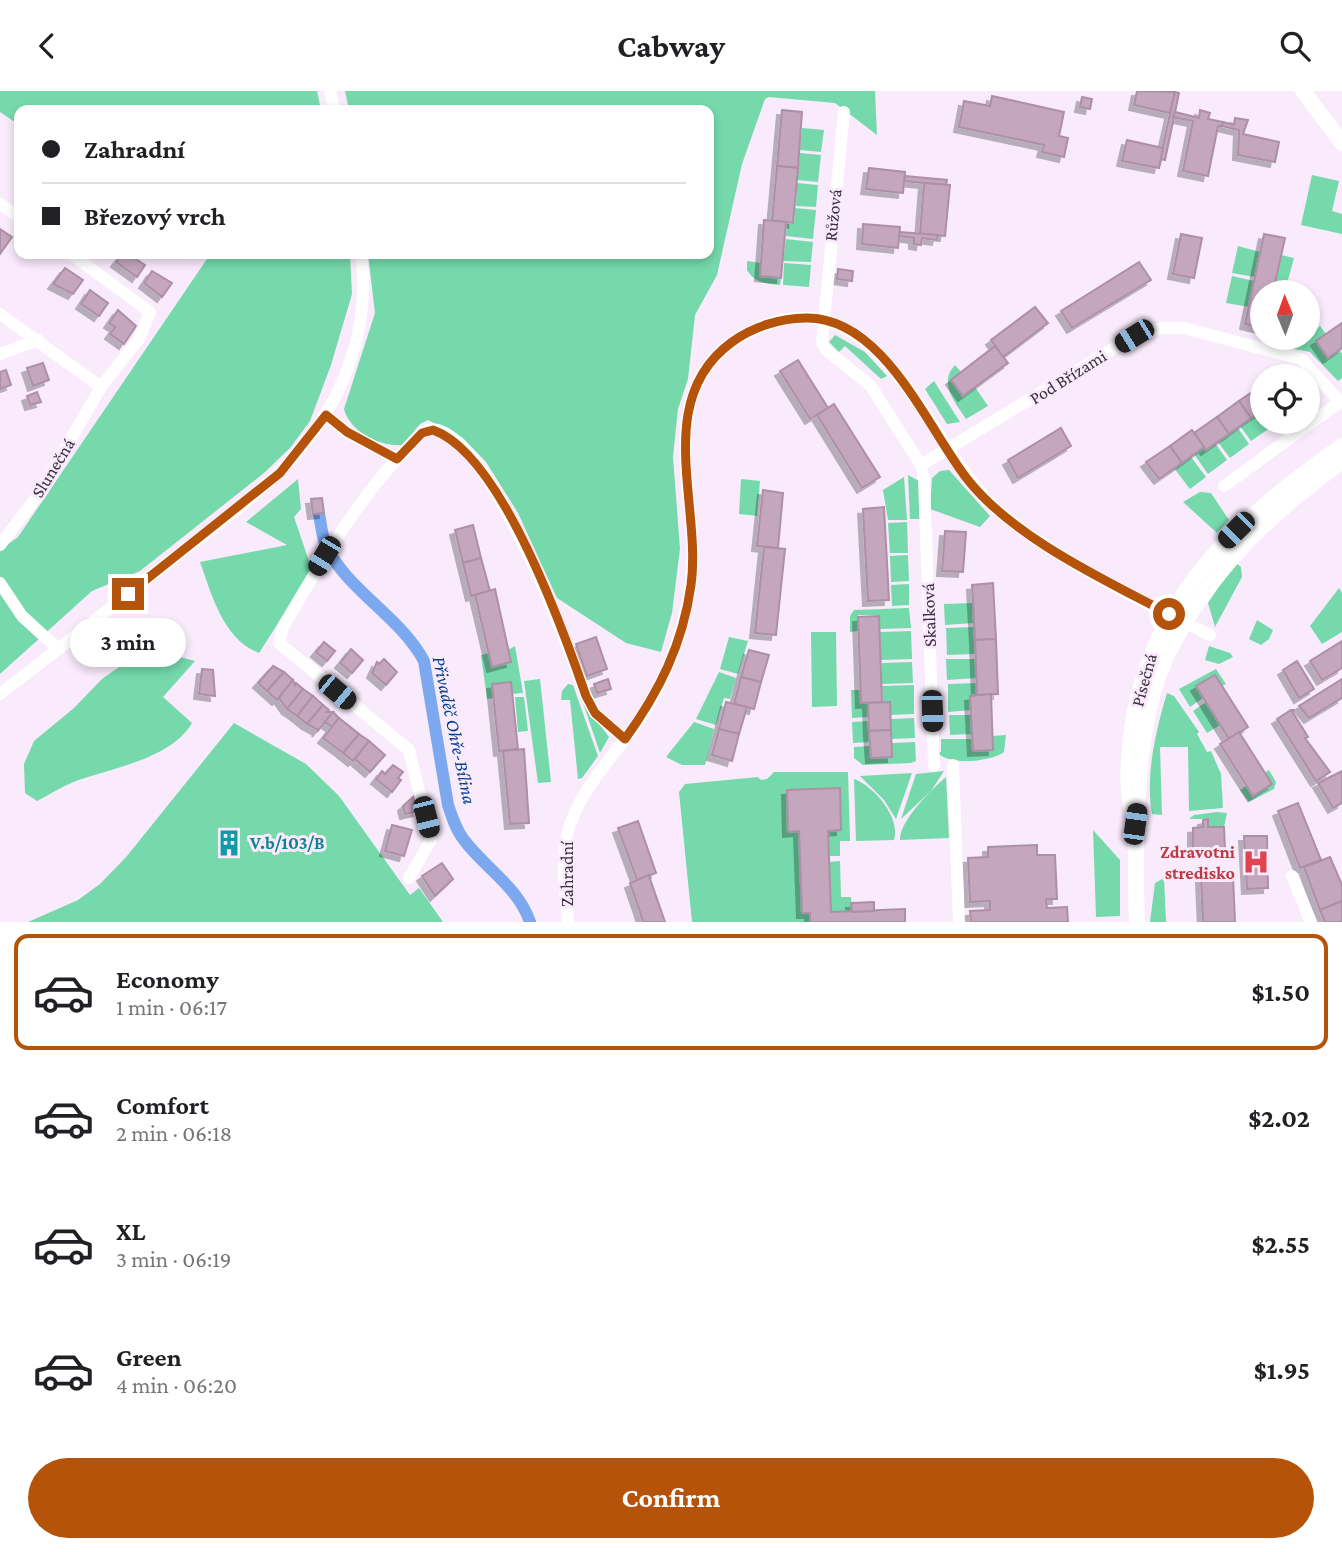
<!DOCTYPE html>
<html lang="en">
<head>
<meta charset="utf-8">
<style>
  body { margin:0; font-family:"Crimson Pro",serif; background:#f6f6f6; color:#202124; height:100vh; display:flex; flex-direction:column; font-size:26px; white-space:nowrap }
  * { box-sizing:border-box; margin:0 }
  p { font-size:23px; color:#757577 }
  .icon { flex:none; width:38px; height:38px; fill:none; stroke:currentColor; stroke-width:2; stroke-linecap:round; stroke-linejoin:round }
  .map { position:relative; height:831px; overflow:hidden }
  .side { display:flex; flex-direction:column; background:#fff; flex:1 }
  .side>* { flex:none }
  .guide { position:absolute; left:14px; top:14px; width:700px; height:154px; border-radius:14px; box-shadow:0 4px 10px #0003; display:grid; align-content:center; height:154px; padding:0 28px; background:#fff }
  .needle { width:46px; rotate:359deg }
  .tools { position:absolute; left:1250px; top:189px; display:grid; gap:14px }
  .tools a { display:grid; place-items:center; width:70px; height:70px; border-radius:50%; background:#fff; box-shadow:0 4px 10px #0003; font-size:35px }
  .end { position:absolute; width:32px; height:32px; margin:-16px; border:9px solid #b45309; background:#fff; box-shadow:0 0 0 4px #fff }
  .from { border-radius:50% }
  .bubble { position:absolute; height:49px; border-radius:24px; background:#fff; box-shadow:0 4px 10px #0003; font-size:23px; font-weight:700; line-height:49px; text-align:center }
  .car { position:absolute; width:21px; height:42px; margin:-21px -10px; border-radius:9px; box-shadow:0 0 5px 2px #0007; background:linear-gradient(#222 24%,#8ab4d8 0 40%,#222 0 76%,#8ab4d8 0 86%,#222 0) }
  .guide b { display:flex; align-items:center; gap:24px; height:66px; font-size:26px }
  .guide b+b { border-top:2px solid #e0e0e0 }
  .guide i { width:18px; height:18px; background:#202124 }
  ul { padding:12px 0 0; list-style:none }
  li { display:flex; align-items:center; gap:21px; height:116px; margin:0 14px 10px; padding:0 14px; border:4px solid transparent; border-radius:14px }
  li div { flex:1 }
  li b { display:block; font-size:26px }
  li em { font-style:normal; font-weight:700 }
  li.current { border-color:#b45309 }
  li>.icon { width:63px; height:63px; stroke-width:1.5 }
  .button { display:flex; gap:14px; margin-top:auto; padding:14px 28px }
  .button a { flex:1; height:80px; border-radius:42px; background:#b45309; color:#fff; font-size:28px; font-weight:700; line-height:80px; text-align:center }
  header { display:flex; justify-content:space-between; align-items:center; height:91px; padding:0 28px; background:#fff; font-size:32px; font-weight:700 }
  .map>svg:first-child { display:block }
  .green { fill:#75d9ac }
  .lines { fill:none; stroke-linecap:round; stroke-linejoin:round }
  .canal { stroke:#7ca8f0; stroke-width:12 }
  .building { fill:#c4a6bd; stroke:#ad8fa6; stroke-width:2; filter:url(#shadow) }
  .street { stroke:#fff; stroke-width:12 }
  .secondary { stroke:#fff; stroke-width:16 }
  .route { stroke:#b45309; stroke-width:9 }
  .labels { text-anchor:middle; stroke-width:6; stroke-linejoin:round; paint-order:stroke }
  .street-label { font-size:18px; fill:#3a313c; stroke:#f9eafc }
  .culture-label { font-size:18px; font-weight:bold; fill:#0d838f; stroke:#f9eafc; text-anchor:start }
  .health-label { font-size:18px; font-weight:bold; fill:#be3a42; stroke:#f9eafc; text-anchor:end }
  .water-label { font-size:19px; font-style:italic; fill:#083f91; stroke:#f9eafc }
</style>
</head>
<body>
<header><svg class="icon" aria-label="back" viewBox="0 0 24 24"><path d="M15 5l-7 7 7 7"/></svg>Cabway<svg class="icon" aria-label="search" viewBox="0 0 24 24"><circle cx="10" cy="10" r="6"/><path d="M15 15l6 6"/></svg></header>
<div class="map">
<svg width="1342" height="831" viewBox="0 0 1342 831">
  <defs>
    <filter id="shadow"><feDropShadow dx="-5" dy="5" stdDeviation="0" flood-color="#0004"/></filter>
  </defs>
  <rect width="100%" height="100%" fill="#f9eafc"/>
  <g class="green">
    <path d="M0 0H317L321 19H19V34L0 21Z"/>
    <path d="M345 0H875L877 44 835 12 769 6 765 8 742 73 717 184 695 224 688 288 678 318 673 366 680 458 672 522 661 561 626 552 557 507 518 422 486 371 463 347 428 329 420 333 403 354C380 356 350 341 344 318L375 222 368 163H709V19H349Z"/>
    <path d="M802 37 824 39 821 61 800 59Z"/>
    <path d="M800 62 821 64 818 91 797 89Z"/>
    <path d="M1312 84 1339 90 1332 120 1342 123V143L1301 134Z"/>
    <path d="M797 92 818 94 816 116 796 115Z"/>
    <path d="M795 117 816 119 813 148 786 145 787 133H794Z"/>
    <path d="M786 148 813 151 811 171 783 170Z"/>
    <path d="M1238 155 1260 161 1255 186 1232 182Z"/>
    <path d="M207 163H350L352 203 331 274 310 330 290 357 264 382 140 480 92 500 0 583V459L18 446 209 165Z"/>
    <path d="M1281 164 1294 167 1287 193 1276 190Z"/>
    <path d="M747 170 761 172 760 185 781 187 780 194C766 193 755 192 747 179Z"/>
    <path d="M784 172 811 174 809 196 783 194Z"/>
    <path d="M1232 185 1254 190 1249 216 1226 212Z"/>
    <path d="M1320 235 1326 243 1316 251 1328 267 1340 259 1342 263V287L1338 290 1310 261 1290 257Z"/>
    <path d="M835 244 865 261 887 285 881 288 845 255 839 261 829 251Z"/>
    <path d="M955 274 961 281 951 289 963 305 975 296 988 315 966 328C955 311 938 292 955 274Z"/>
    <path d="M934 290 960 331 947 333 925 298Z"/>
    <path d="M1262 320V331H1272L1274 334 1251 350 1240 335Z"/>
    <path d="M1238 337 1249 353 1230 367 1218 351Z"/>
    <path d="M1215 352 1227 369 1208 383 1194 363Z"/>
    <path d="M1191 366 1206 386 1190 398 1174 377Z"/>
    <path d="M949 379 990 425 980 436 930 418 932 387 940 380Z"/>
    <path d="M908 384 919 390 920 428H910Z"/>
    <path d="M904 386 907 429H888L883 399Z"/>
    <path d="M298 388 301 418 294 426 312 479 259 562C224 549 212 505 200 471L287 454 246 431Z"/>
    <path d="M741 388 760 390 757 425 739 423Z"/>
    <path d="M1200 401 1211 402 1229 429 1217 442 1183 411Z"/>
    <path d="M907 431 908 462H890L888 432Z"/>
    <path d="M908 464 909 490 891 491 890 465Z"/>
    <path d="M1235 471 1241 476 1242 486 1215 536 1208 512Z"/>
    <path d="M909 493V514L892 515 891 494Z"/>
    <path d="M1339 497 1342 502V541L1322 553 1310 535Z"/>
    <path d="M973 512 974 532 945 534 944 513Z"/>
    <path d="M909 517 911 537 880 538V524H858V540L850 541V525L854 519Z"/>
    <path d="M1257 529 1273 539 1269 548 1261 554 1249 548Z"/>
    <path d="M974 536 975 563 947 564 946 537Z"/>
    <path d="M911 540 912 568 881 569 880 541Z"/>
    <path d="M811 541H836L837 615 812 616Z"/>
    <path d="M729 546 748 550 738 583 720 578Z"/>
    <path d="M515 555 523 602 512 603 511 591 493 593 494 607 487 608 481 564 489 562 492 576 510 571 508 559Z"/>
    <path d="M1209 555 1230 562 1233 566 1219 573 1205 569Z"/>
    <path d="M161 561 195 570 163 606 192 632C172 667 113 677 76 690 63 695 50 703 37 710L25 702 24 673 34 650 74 617 102 588 129 569Z"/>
    <path d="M946 568H976V587L947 589Z"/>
    <path d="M912 571 913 592 882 593V572Z"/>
    <path d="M1216 578 1226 593 1222 595 1215 584 1197 595 1203 607 1190 616 1179 598Z"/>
    <path d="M719 581 736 587 730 608 724 607 716 634 696 628Z"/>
    <path d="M540 588 551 691 538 692 524 590Z"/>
    <path d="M977 592V604L970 605 971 619 948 621V593Z"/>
    <path d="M568 593 573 594 598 665 582 687 578 688 570 609H561L562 600Z"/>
    <path d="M914 594V623L890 624V611H883L882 595Z"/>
    <path d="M851 599H860L861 612H868L869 626 852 627Z"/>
    <path d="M1167 602 1174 605 1199 641 1197 643 1207 661 1211 660 1221 683 1223 717 1189 720 1188 656H1160L1162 724 1152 723C1145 685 1156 639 1167 602Z"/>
    <path d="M515 606H524L528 640 518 641Z"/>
    <path d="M1206 611 1220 634 1207 642 1193 620Z"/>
    <path d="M583 612 609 646 600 662Z"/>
    <path d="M949 624H971L972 643 950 644Z"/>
    <path d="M914 627 915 647 891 648V628Z"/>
    <path d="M869 630 870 651 853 652 852 631Z"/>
    <path d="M694 631 714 638 705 674H682L666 666Z"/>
    <path d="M234 632 306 673 339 705 410 804 419 797 443 831H28L78 809 100 793 127 765Z"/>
    <path d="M1006 644 1004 661C991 671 948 675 937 661H941V648H972L973 660 993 659V645Z"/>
    <path d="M915 651 916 670 911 672 863 674 854 667V656L870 655 871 667 892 666V652Z"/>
    <path d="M1269 679 1276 691 1274 698 1249 711 1240 699 1246 695 1253 705 1271 694 1264 682Z"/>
    <path d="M944 680 931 700 901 728 916 683Z"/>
    <path d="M774 681H848L850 750H840V765H829L828 740 841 739 839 698 787 699 788 740H799L802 822H810V831H692L679 701 685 693 758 686 761 689 767 688Z"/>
    <path d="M912 682 896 728 884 709 860 685Z"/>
    <path d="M946 686 949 747 900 749C899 730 932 698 946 686Z"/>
    <path d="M854 688C874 695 901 727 894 749L856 750Z"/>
    <path d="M1217 721 1227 722 1224 736H1208V728H1189L1194 724Z"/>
    <path d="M1093 739 1120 769V825L1096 826Z"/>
    <path d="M840 770 841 806H851L852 821H831L829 771Z"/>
    <path d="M1164 787 1166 831H1150L1155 792Z"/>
  </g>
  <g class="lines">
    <path class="canal" d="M319 423C321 433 322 445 326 455 348 500 400 525 424 570L448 714C452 726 456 739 464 749 486 778 518 796 530 831"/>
  </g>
  <g class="building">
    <path d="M1137 0 1175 1 1170 22 1134 14Z"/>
    <path d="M1175 1 1179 2 1165 69 1160 68Z"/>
    <path d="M992 5 1064 21 1059 45 1068 47 1064 66 1042 61 1044 54 959 36 964 10 990 15Z"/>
    <path d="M1082 6 1092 8 1090 18 1080 16Z"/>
    <path d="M782 19 802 21 798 77 777 75Z"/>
    <path d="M1200 19 1210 22 1208 28 1223 31 1222 35H1218L1208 85 1183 80 1193 30 1173 26 1175 21 1199 27Z"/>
    <path d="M1235 27 1248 29 1243 43 1279 51 1275 71 1238 64 1239 39 1222 35 1223 31 1234 34Z"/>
    <path d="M1127 49 1163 57 1159 77 1122 70Z"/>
    <path d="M777 75 798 77 793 132 772 130Z"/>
    <path d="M869 77 905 81 903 102 866 98Z"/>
    <path d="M905 85 947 89 946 94 904 90Z"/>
    <path d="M924 92 950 94 945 145 920 143Z"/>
    <path d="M764 129 786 131 781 187 760 185Z"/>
    <path d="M863 133 900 136 898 157 862 153Z"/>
    <path d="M0 138 12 146 0 163Z"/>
    <path d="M900 141 938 144 937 149 922 147 921 154 914 153V147L899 145Z"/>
    <path d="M1181 143 1202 147 1194 187 1173 183Z"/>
    <path d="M1264 143 1285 147 1273 201H1262V237L1245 233Z"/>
    <path d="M122 163H128L145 174 137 186 116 171Z"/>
    <path d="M1139 171 1151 189 1072 237 1061 220Z"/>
    <path d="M65 177 83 189 73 203 53 193Z"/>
    <path d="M838 178 853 180 852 190 837 188Z"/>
    <path d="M152 180 172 192 162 206 144 192Z"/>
    <path d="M90 199 108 212 99 225 81 213Z"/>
    <path d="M1035 216 1048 232 1003 266 991 249Z"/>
    <path d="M118 219 136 235 124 253 110 243 115 236 109 232Z"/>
    <path d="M1342 232V257L1328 267 1316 250Z"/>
    <path d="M995 255 1008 272 963 305 951 289Z"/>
    <path d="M798 269 828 317 810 328 780 280Z"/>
    <path d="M43 272 49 289 33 295 27 277Z"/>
    <path d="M6 279 11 294 0 298V281Z"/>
    <path d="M1262 294V320L1251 327 1239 310Z"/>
    <path d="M37 301 41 311 30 314 27 305Z"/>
    <path d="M1239 310 1251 327 1229 343 1217 326Z"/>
    <path d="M834 313 880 386 862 397 817 324Z"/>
    <path d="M1217 326 1229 343 1206 359 1194 342Z"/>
    <path d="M1061 337 1071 355 1018 387 1008 369Z"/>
    <path d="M1192 339 1204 356 1182 372 1170 355Z"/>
    <path d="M1170 355 1182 372 1159 388 1146 371Z"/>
    <path d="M763 399 783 402 778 457 757 455Z"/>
    <path d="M322 407 324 422 313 423 311 408Z"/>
    <path d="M884 416 889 509 868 510 863 418Z"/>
    <path d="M473 434 481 467 463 472 455 439Z"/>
    <path d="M945 440 966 441 963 481 942 480Z"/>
    <path d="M764 456 785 458 776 544 755 542Z"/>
    <path d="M481 467 490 500 471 505 463 472Z"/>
    <path d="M993 492 996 548 975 549 972 494Z"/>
    <path d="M495 498 511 571 492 576 475 504Z"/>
    <path d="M879 525 882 611 861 612 858 526Z"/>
    <path d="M596 546 607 578 587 585 576 553Z"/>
    <path d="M996 548 998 603 977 604 975 549Z"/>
    <path d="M1342 550V577L1322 589 1310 570Z"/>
    <path d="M324 551 335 560 327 570 316 561Z"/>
    <path d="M351 558 363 569 352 582 340 572Z"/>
    <path d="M749 559 769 564 761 591 741 586Z"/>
    <path d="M384 568 397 581 386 594 372 582 377 571 379 573Z"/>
    <path d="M1297 570 1314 598 1299 607 1283 579Z"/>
    <path d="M273 575 284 581 267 600 258 592Z"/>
    <path d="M202 578 213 579 215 605 199 603Z"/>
    <path d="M284 581 293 589 277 609 267 600Z"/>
    <path d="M1215 584 1248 636 1229 648 1196 595Z"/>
    <path d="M741 586 761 591 754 618 734 613Z"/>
    <path d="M608 588 611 598 597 602 594 593Z"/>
    <path d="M1342 588V607L1309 627 1299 615Z"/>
    <path d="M293 589 295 594 296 592 303 598 287 618 279 607 277 609Z"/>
    <path d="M511 591 518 658 499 660 492 593Z"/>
    <path d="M303 598 313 605 297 625 287 618Z"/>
    <path d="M991 603 993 659 973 660 970 605Z"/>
    <path d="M313 605 323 614 307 633 297 625Z"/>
    <path d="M726 611 747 616 739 643 719 638Z"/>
    <path d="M890 611 891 639 869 640 868 612Z"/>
    <path d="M323 614 329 619 327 621H333L317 641 318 639 307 633Z"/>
    <path d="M1291 619H1295L1292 620 1308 646 1305 647 1330 681 1316 690 1277 628Z"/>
    <path d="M333 621 339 627 332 636 325 631Z"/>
    <path d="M339 627 359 643 343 662 323 647Z"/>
    <path d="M719 638 739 643 732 670 712 664Z"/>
    <path d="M891 639 892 666 871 667 869 640Z"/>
    <path d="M1239 641 1272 693 1253 705 1220 653Z"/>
    <path d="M359 643 369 650 353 670 343 662Z"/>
    <path d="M369 650 385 664 370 681 355 668Z"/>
    <path d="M524 658 529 732 510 733 503 660Z"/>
    <path d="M393 674 403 681 398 687 401 689 392 701 376 688 382 680 385 683Z"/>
    <path d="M1342 680V712L1333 717 1318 692Z"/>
    <path d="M840 697 841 739 828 740 831 821 905 818V831H810V822H802L799 740 788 741 787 699Z"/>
    <path d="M414 705 418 720 405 723 403 715Z"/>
    <path d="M1298 712 1321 769 1300 777 1278 720Z"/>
    <path d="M1208 728V736H1224L1225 758 1193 759V737L1203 736V729Z"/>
    <path d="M638 730 656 782 637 789 618 737Z"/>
    <path d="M392 734 412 739 404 765 385 760Z"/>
    <path d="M1244 745H1267L1268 797 1247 798Z"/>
    <path d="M1037 754V764H1055L1057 808H1046L1047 817 1067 816 1068 831H971L970 820 990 819V810L970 811 968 767 988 766V756Z"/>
    <path d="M1330 766 1342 794V810L1320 819 1304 776Z"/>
    <path d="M442 772 453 788 435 805 422 785Z"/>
    <path d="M649 784V785L665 831H643L639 818 630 792Z"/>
    <path d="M1233 786 1235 831H1203L1201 787Z"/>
    <path d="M1342 810V831H1325L1320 819Z"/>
    <path d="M874 811V820L852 821 851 812Z"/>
  </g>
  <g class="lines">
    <g class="street">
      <path d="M330 0 334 19"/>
      <path d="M844 21 822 252 827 260 870 294 921 374"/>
      <path d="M0 113 19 126"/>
      <path d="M71 163 150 221 139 248 101 296"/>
      <path d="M0 223 101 296 39 403 0 454"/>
      <path d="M0 263 38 249"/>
      <path d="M326 324 347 341 397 368"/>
      <path d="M0 492 22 525 58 558"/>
      <path d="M0 603C56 560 112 516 167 472 250 408 331 356 357 247 363 220 365 190 361 163"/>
      <path d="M953 674 959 831"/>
      <path d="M934 675 924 388 921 374 1134 245 1162 237H1184L1301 268 1340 311 1224 395"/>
      <path d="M1292 785 1311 831"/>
      <path d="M409 787 431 749 409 659 279 552 283 536C320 473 356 410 407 357 413 351 419 342 427 339 483 324 571 562 586 605L595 622 625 648"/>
      <path d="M568 831C565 802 561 773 567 744 577 701 614 665 639 629 666 589 682 546 690 498 701 432 671 366 694 301 705 270 728 250 758 237 883 182 928 361 1001 422 1059 470 1142 511 1210 544"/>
    </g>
    <g class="secondary">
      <path d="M1303 0 1342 52"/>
      <path d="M1132 720C1125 688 1129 653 1135 620 1160 496 1244 425 1342 355"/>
      <path d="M1137 831C1134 755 1134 631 1168 562 1210 479 1268 424 1342 370"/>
    </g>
  </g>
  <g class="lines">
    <path class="route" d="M128 503 280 382 326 324 347 341 397 368 422 342 433 339C501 363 563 538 586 605L595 622 625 648C659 601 683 553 691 494 702 414 652 309 732 251 752 236 781 227 806 227 884 226 927 337 968 389 1014 447 1105 489 1169 523"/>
  </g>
  <defs>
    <g id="building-bare" transform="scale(2.1)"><path d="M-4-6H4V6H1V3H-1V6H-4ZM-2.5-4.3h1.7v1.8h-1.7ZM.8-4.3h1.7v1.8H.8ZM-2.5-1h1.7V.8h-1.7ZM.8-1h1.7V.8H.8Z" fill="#0f9aa8" stroke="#f9eafc" stroke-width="2.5" paint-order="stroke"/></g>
    <g id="hospital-bare" transform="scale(2.1)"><path d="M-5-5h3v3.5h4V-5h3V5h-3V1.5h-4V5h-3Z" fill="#e0444e" stroke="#f9eafc" stroke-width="2.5" paint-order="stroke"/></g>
  </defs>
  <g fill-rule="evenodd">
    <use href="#building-bare" x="229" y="752"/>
    <use href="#hospital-bare" x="1256" y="771"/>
  </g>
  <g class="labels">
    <g class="street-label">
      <text transform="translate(833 124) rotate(-84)" y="6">Růžová</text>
      <text transform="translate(1068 286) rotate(-32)" y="6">Pod Břízami</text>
      <text transform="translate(53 377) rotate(-58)" y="6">Slunečná</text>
      <text transform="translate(929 524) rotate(-92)" y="6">Skalková</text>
      <text transform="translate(1144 589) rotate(-75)" y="6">Písečná</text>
      <text transform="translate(567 783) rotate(-90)" y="6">Zahradní</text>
    </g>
    <g class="culture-label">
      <text x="250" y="758">V.b/103/B</text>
    </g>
    <g class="health-label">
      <text x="1235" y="767">Zdravotni<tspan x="1235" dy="21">stredisko</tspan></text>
    </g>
    <g class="water-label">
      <text transform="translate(455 639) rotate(78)" y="7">Přivaděč Ohře-Bílina</text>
    </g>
  </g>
</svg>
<div class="tools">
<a><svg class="needle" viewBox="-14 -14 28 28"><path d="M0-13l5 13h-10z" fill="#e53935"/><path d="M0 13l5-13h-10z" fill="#757577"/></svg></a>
<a><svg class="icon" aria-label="locate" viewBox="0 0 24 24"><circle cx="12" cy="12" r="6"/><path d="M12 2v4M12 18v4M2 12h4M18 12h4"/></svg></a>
</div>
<i class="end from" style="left:1169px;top:523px"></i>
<i class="end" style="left:128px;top:503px"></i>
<div class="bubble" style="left:70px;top:527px;width:116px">3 min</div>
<i class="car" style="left:1134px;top:245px;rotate:238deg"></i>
<i class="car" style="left:1236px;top:439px;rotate:225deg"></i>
<i class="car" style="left:324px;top:465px;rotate:211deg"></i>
<i class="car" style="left:337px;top:601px;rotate:130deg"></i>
<i class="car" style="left:932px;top:620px;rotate:178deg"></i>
<i class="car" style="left:426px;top:726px;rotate:166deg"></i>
<i class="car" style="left:1135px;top:733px;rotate:8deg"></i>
<div class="guide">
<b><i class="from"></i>Zahradní</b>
<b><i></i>Březový vrch</b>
</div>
</div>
<section class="side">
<ul>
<li class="current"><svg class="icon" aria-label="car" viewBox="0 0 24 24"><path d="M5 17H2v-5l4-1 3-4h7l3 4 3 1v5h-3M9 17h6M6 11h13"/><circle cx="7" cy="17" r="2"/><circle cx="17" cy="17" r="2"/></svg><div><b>Economy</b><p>1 min · 06:17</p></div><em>$1.50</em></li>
<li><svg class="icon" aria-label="car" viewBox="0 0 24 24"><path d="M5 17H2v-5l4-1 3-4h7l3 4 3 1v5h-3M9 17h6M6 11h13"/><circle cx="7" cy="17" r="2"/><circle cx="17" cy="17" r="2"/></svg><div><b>Comfort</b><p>2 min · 06:18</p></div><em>$2.02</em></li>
<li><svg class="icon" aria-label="car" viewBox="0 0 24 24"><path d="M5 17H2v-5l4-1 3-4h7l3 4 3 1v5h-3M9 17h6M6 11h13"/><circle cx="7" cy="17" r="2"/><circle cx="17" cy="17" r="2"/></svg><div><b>XL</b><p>3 min · 06:19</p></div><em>$2.55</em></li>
<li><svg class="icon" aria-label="car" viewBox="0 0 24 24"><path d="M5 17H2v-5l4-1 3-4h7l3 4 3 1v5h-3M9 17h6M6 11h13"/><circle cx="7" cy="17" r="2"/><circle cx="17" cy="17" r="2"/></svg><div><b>Green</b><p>4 min · 06:20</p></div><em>$1.95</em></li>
</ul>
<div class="button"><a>Confirm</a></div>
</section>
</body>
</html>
